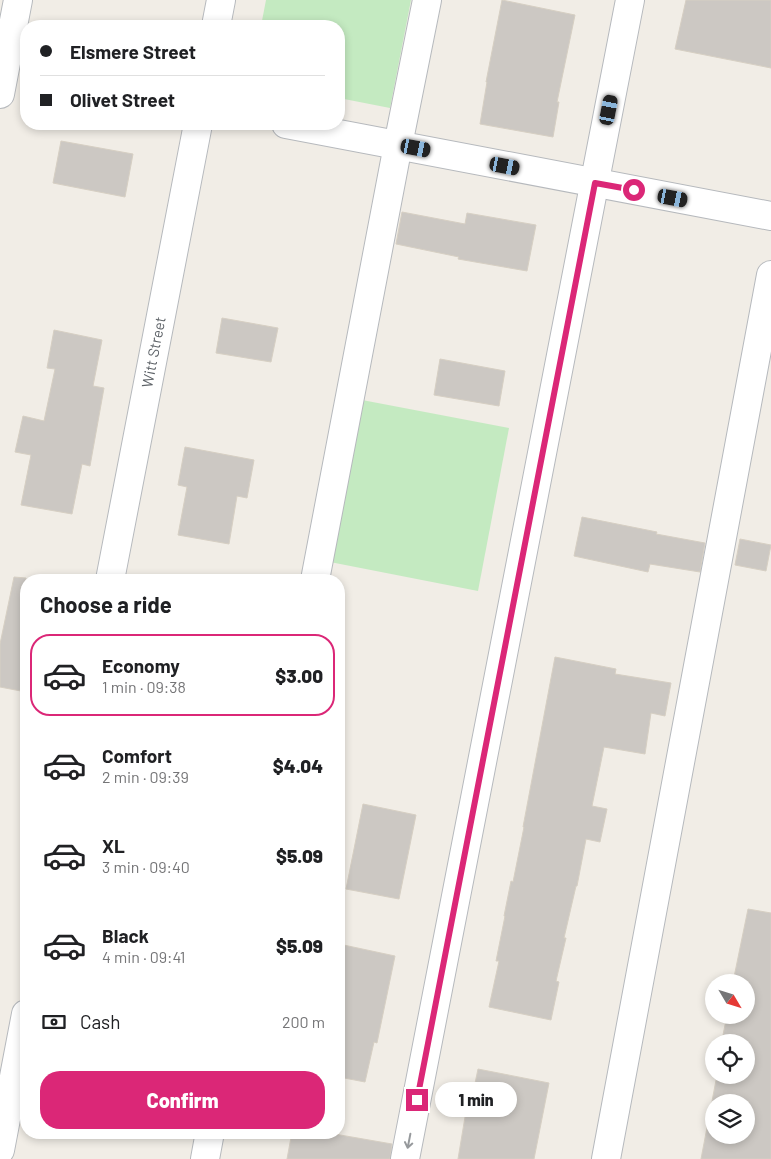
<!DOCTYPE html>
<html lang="en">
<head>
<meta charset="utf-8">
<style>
  body { margin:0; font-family:Barlow,sans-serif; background:#f6f6f6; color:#202124; height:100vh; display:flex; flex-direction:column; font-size:19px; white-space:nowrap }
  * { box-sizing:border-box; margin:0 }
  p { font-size:16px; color:#757577 }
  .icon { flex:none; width:28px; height:28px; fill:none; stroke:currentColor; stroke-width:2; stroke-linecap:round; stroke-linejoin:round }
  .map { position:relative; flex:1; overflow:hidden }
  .drawer { position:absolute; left:20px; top:574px; width:325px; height:565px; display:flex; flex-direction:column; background:#fff; border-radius:20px; box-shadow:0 2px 8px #0003 }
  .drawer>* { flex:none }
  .guide { position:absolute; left:20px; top:20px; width:325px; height:110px; border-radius:20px; box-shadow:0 2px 8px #0003; display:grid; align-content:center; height:110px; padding:0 20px; background:#fff }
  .needle { width:32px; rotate:128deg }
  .buttons { position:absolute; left:705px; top:974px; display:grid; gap:10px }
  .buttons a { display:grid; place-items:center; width:50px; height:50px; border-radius:50%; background:#fff; box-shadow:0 2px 8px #0003; font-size:25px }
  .end { position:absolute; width:22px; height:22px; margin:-11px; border:6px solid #db2777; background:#fff; box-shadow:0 0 0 2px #fff }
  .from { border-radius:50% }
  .bubble { position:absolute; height:35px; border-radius:18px; background:#fff; box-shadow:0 2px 8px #0003; font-size:16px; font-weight:800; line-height:35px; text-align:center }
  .car { position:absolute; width:15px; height:30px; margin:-15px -8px; border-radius:6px; box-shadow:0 0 4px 1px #0007; background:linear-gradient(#222 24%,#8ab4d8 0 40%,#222 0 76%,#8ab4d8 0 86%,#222 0) }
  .guide b { display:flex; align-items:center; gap:18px; height:48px; font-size:19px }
  .guide b+b { border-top:1px solid #e0e0e0 }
  .guide i { width:12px; height:12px; background:#202124 }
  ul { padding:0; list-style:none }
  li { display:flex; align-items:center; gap:15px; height:82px; margin:0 10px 8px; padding:0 10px; border:2px solid transparent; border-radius:20px }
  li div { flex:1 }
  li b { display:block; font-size:19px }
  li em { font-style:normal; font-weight:800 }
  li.active { border-color:#db2777 }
  li>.icon { width:45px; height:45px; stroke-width:1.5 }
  h2 { padding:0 20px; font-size:22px; line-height:60px }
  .pay { display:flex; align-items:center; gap:12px; height:55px; padding:0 20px; font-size:19px }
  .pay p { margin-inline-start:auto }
  .primary-button { display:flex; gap:10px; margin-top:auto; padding:10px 20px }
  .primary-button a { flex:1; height:58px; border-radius:20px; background:#db2777; color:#fff; font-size:20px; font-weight:800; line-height:58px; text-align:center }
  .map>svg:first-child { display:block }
  .green { fill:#c4eac1 }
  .building { fill:#ccc8c3; stroke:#d6cfc3; fill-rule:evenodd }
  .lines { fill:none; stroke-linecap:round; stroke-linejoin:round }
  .minor-casing { stroke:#b6b9bd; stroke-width:30 }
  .minor { stroke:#fff; stroke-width:28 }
  .oneway { stroke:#96999c }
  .route { stroke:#db2777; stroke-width:6 }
  .labels { text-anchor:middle; stroke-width:4.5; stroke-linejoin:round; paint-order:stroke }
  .street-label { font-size:15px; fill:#5d6267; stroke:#fff }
</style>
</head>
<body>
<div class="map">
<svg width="771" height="1159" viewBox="0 0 771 1159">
  <rect width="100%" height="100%" fill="#f1ede6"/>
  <g class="green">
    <path d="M266 0H411L390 108 339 98V26H261Z"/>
    <path d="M362 400 509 428 478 591 330 562Z"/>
  </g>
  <g class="building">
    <path d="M502 0 575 15 557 102H559L553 137 480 124 487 82H486Z"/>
    <path d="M686 0H771V68L675 49Z"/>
    <path d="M61 141 133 154 125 197 53 183Z"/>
    <path d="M402 212 465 224 467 213 536 225 527 271 458 259 459 257 396 244Z"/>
    <path d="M222 318 278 328 271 362 216 353Z"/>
    <path d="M54 330 102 340 93 386 104 388 90 466 82 464 72 514 21 505 31 455 15 452 23 416 44 421 55 369 47 368Z"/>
    <path d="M440 359 505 371 499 406 434 395Z"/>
    <path d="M185 447 254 460 247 498 237 496 229 544 178 535 187 487 178 485Z"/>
    <path d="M582 517 657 532 656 534 705 543 700 572 650 564 648 572 574 556Z"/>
    <path d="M740 539 771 545 766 571 735 565Z"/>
    <path d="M14 577 26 578V692L0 687V644Z"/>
    <path d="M555 657 616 669 615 674 671 683 665 716 651 713 645 754 604 747 592 806 607 809 600 842 586 839 577 886H576L564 938H566L556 981 559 982 551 1020 489 1007 499 961H496L505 916H504L511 881 513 882 524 827H523Z"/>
    <path d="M363 804 416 815 399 899 346 889Z"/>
    <path d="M748 909 771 913V1159H701L717 1075H746V1042H723L725 1036 723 1035 727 1015H746V982H733ZM714 1102H746V1135H714Z"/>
    <path d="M339 944 395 956 377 1043 374 1042 365 1082 339 1077Z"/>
    <path d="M478 1069 549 1083 534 1159H458L466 1111 469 1112Z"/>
    <path d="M292 1132H323L392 1144 390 1159H287Z"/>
  </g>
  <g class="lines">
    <g class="minor-casing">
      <g id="minor">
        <path d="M216 26 221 0"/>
        <path d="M0 94 18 0"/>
        <path d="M286 124 771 216"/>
        <path id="s1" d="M110 580 198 124"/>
        <path d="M315 580 398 145 427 0"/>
        <path d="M0 1150 26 1014"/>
        <path d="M205 1159 210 1132"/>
        <path d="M405 1159 630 0"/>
        <path d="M606 1159 771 275"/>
      </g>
    </g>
    <use href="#minor" class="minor"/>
  </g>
  <defs><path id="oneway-shaft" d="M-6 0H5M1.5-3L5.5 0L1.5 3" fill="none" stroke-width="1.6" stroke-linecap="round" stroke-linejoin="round" transform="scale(1.25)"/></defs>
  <use class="oneway" href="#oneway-shaft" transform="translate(409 1141) rotate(101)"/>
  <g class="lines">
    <path class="route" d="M417 1100 595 183 634 190"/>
  </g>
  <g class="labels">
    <g class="street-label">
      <text dy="5" stroke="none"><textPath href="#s1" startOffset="232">Witt Street</textPath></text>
    </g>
  </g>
</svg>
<div class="buttons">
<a><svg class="needle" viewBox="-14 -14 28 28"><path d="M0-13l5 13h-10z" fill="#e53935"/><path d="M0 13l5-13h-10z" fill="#757577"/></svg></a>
<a><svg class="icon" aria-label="locate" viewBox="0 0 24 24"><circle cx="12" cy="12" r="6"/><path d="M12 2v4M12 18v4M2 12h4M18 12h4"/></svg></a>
<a><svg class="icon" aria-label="layers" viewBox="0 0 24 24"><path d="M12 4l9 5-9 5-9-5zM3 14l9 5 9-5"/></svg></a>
</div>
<i class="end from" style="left:634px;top:190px"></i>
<i class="end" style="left:417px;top:1100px"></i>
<div class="bubble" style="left:435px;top:1082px;width:82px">1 min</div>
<i class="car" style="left:609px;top:110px;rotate:11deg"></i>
<i class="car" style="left:416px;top:148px;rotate:101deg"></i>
<i class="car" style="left:505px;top:166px;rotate:101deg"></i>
<i class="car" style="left:673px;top:198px;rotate:101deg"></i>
<div class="guide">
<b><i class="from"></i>Elsmere Street</b>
<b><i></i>Olivet Street</b>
</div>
<section class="drawer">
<h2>Choose a ride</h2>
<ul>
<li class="active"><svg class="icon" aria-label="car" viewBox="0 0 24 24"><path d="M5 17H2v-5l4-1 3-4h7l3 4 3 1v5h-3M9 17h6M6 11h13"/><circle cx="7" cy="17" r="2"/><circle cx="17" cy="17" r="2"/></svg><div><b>Economy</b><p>1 min · 09:38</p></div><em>$3.00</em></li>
<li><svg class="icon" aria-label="car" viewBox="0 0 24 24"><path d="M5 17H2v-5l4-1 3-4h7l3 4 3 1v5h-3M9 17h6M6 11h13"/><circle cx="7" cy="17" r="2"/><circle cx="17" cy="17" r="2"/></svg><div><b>Comfort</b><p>2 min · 09:39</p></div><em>$4.04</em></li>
<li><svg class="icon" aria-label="car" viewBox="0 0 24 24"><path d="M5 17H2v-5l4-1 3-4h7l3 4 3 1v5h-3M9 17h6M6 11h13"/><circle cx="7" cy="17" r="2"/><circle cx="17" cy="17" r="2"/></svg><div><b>XL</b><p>3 min · 09:40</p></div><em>$5.09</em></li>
<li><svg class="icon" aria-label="car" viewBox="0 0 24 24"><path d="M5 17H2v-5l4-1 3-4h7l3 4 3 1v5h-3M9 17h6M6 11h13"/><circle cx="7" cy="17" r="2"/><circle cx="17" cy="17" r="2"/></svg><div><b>Black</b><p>4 min · 09:41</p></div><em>$5.09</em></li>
</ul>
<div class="pay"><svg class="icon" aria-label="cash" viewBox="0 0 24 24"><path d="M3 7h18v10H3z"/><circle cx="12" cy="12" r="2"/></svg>Cash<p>200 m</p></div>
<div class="primary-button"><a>Confirm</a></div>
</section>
</div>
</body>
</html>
